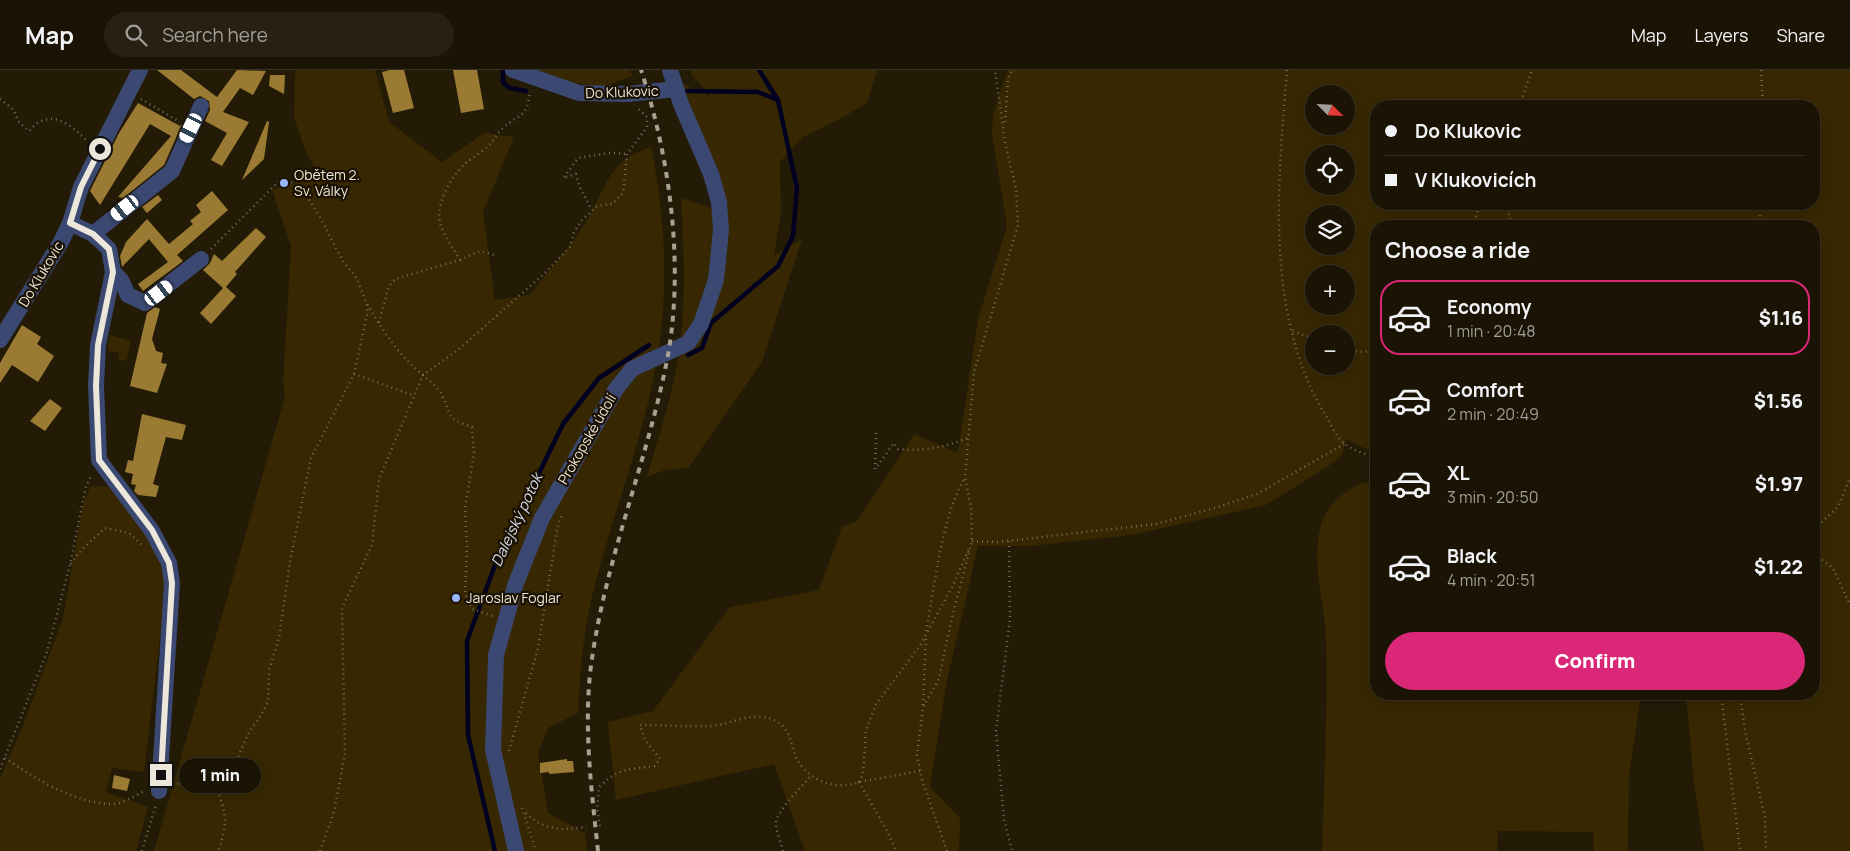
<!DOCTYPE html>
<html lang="en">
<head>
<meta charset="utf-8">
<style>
  body { margin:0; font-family:Manrope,sans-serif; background:#282113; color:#f1f3f6; height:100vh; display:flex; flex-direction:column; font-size:19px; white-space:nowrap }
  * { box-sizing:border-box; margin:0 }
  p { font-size:16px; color:#a09e9a }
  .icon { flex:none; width:28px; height:28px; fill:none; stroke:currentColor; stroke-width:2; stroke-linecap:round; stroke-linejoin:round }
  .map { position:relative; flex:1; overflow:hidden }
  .drawer { position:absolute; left:1370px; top:150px; width:450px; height:480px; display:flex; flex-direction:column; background:#1b1405; border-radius:20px; box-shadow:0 2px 12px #0003,0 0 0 1px #393327 }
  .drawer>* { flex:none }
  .top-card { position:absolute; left:1370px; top:30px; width:450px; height:110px; border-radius:20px; box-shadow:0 2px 12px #0003,0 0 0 1px #393327; display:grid; align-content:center; height:110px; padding:0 15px; background:#1b1405 }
  .needle { width:32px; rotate:114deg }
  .controls { position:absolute; left:1305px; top:15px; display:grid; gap:10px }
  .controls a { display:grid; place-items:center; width:50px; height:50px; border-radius:50%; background:#1b1405; box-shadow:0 2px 12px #0003,0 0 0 1px #393327; font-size:25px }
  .end { position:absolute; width:22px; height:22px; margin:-11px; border:6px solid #ede7db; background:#111; box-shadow:0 0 0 2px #111 }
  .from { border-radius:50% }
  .bubble { position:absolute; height:35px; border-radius:18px; background:#1b1405; box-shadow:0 2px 12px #0003,0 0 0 1px #393327; font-size:16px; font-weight:800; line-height:35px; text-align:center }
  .car { position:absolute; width:15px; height:30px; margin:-15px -8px; border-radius:6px; box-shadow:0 0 4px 1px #0007; background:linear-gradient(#fff 24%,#345 0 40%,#fff 0 76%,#345 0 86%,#fff 0) }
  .top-card b { display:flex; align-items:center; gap:18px; height:48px; font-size:19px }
  .top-card b+b { border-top:1px solid #393327 }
  .top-card i { width:12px; height:12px; background:#f1f3f6 }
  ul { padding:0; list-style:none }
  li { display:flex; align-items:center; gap:15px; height:75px; margin:0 10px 8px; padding:0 5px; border:2px solid transparent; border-radius:20px }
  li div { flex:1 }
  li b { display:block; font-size:19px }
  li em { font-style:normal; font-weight:800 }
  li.active { border-color:#db2777 }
  li>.icon { width:45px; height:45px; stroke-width:1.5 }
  h2 { padding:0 15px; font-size:22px; line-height:60px }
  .primary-button { display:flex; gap:10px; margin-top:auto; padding:10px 15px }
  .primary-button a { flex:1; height:58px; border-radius:30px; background:#db2777; color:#fff; font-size:20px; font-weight:800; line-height:58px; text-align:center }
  header { display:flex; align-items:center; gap:30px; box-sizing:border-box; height:70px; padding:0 25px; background:#1b1405; border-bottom:1px solid #393327 }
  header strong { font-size:24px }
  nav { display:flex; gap:28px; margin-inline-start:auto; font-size:18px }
  .search { width:350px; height:45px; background:#282113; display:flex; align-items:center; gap:12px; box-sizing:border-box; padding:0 18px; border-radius:28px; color:#a09e9a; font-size:19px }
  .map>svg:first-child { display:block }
  .green { fill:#372802; fill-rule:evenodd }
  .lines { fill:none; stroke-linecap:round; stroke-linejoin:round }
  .stream { stroke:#010021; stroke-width:4.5 }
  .building { fill:#9b7b34 }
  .path { stroke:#756d5c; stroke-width:2.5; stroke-dasharray:1 4; stroke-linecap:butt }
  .street { stroke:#3b4972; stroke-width:16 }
  .rail { stroke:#a8a192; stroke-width:4; stroke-dasharray:6 6; stroke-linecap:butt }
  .route { stroke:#ede7db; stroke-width:6 }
  .poi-dot { fill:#9bb5fd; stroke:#1a1101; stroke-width:2 }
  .labels { text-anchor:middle; stroke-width:4.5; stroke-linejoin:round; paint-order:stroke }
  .street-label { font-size:14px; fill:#ede7db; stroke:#1a1101 }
  .poi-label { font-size:14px; fill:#ede7db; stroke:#1a1101; text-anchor:start }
  .water-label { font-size:15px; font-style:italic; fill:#d6ddef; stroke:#1a1101 }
</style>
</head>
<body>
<header>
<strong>Map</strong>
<div class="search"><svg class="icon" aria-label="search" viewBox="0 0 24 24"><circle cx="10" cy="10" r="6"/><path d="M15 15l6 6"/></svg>Search here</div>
<nav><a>Map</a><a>Layers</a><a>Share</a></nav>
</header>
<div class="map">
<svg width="1850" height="781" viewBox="0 0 1850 781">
  <rect width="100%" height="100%" fill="#241b07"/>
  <g class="green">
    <path d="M295 0H375L389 52 442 92 484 63 514 67 483 142 495 230 530 225C548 201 570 178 586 152 607 117 607 91 651 77 666 148 669 225 656 296 641 375 610 452 591 530 583 567 580 605 578 643L548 658 538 683 548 743 585 763 587 781H154L285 327 283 313 291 176 272 120 319 105 306 82 294 48Z"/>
    <path d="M536 0H630L632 6 602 17 564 11Z"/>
    <path d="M690 0H877L867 33 840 49 803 67 780 92 781 142 774 185 802 169 762 292 688 398 665 400 647 407C657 372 669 336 676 300 687 243 684 185 681 128L714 139 672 9 712 27 692 5Z"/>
    <path d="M1008 0H1850V781H1704L1694 713 1686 624H1814V156H1376V384L1346 369 1342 385 1333 393 1266 435 1131 465 1030 476H978L946 615 930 717 960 748 959 781H805L774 694 616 730 608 652 653 641 730 537 819 520 842 457 857 451 914 364 958 383 978 249 1007 156 992 65 993 43ZM1314 24H1346V56H1314ZM1376 36H1814V134H1376ZM1314 84H1346V116H1314ZM1314 144H1346V176H1314ZM1314 204H1346V236H1314ZM1314 264H1346V296H1314Z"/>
    <path d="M110 265 131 271 126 291 119 290V283L108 281Z"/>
    <path d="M1365 412 1376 413V624H1639L1640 632 1629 704 1628 781H1594L1593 762 1498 761 1497 781H1322C1324 710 1328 639 1326 569 1325 533 1311 495 1320 459 1325 436 1344 420 1365 412Z"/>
    <path d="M105 416 112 419 149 468 165 504 163 543 144 702 112 698 106 722 148 737 136 781H0V709L24 653 63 548 83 435 90 417Z"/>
  </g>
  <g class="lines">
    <g class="stream">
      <path d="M503 0V12L509 18 526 21"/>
      <path d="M759 0 778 30"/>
      <path d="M687 21 758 22 778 30 797 118 793 166 778 196 711 253 702 278 688 285"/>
      <path d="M495 781 468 665 467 571 498 487 563 354 599 308 649 275"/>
    </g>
  </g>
  <g class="building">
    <path d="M157 0H181L217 27 237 0 266 1 253 25 240 18 223 42 249 52 222 96 211 90 227 63 205 51 210 40 209 31 200 26 194 29Z"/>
    <path d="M390 0H404L414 38 393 43 382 2Z"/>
    <path d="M453 0H477L484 39 461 43Z"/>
    <path d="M270 5H285L284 24 269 16Z"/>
    <path d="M138 33 180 56 182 54 164 95 123 128 118 127 171 66 150 54 100 135 90 121 119 63Z"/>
    <path d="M267 51 269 52 264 89 242 110Z"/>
    <path d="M212 121 228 140 177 185 183 191 143 221 138 214 168 192 149 169 122 197 120 186 126 172 147 149 169 174 193 154 190 151 201 142 196 135Z"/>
    <path d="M158 125 162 130 147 143 142 137Z"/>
    <path d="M256 158 266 167 235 202 237 204 226 217 236 226 211 254 200 243 223 218 203 200 210 193 214 184 222 191Z"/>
    <path d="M155 237 160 239 152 269 156 281 163 283 161 293 167 294 157 323 130 316 147 243Z"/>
    <path d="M22 255 41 267 37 274 54 286 38 312 12 295 0 313V293Z"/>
    <path d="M50 329 62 338 45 361 30 351Z"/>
    <path d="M142 344 186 355 182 370 166 367 153 414 159 416 156 427 138 425 134 421 136 415 131 414 133 404 125 402 128 390 133 391Z"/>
    <path d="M567 689V691H573L574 702 549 704V702L540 703V693Z"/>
    <path d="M114 705 130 709 127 721 112 718Z"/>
  </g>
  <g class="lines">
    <g class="path">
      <path d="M1287 0C1278 112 1264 246 1326 346 1331 354 1337 369 1345 374 1353 381 1367 384 1376 388"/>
      <path d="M1761 0 1763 36"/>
      <path d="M0 29 13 39 19 52 29 61C50 36 71 55 88 72"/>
      <path d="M141 29 180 52"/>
      <path d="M1519 36 1532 0"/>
      <path d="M1005 52 1008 10 1012 0"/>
      <path d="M564 107 578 88 609 83 627 84"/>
      <path d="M566 107 576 104 579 116 592 140"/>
      <path d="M1506 134 1512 156"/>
      <path d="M1472 156 1481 134"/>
      <path d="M1759 156 1761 134"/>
      <path d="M211 179 281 109C308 110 329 169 342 189 346 196 352 201 356 208 361 217 363 227 368 236 384 262 399 286 423 305L458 280 545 203 570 177 574 162 582 150 597 136 612 134 623 123 627 84 647 57V47L637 37"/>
      <path d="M460 190 480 181 494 185"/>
      <path d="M379 253 389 216 395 209 460 190C454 179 445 168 441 156 434 136 450 108 464 95 471 88 481 83 488 76 494 71 497 63 503 58 521 42 527 49 530 21"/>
      <path d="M1293 261 1314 269"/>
      <path d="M1346 279 1359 282 1376 281"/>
      <path d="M354 304 367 245V234"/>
      <path d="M876 363 875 399 894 373 898 379C923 382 945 377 968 368"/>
      <path d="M1814 459 1838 437 1850 408"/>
      <path d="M972 471 997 472 1156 454 1215 438 1257 424 1344 374"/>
      <path d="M1009 471 1010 549 996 661 1004 749 1012 781"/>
      <path d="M1814 484 1833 498 1850 535"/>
      <path d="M71 494C80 479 93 470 105 458L129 463 142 475"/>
      <path d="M926 561C936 511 940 454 964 409"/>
      <path d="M1721 624 1740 781"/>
      <path d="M1740 624 1745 661 1765 747 1766 781"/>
      <path d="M923 635 926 566"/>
      <path d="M509 681 538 578 558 454 562 445"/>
      <path d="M5 688C34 708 75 734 112 734 123 734 134 726 144 721"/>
      <path d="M0 699 47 582 70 495 86 416 92 405"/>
      <path d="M214 711C225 741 230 750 218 781"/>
      <path d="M859 712 863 704 866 660 876 634 921 574 952 517 969 479"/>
      <path d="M859 712 886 759 896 781"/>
      <path d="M173 716 197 706 214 711 232 701 248 664 261 645 268 632 269 600 279 568 290 491 311 388 354 304 415 326"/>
      <path d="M522 738 536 781"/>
      <path d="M526 743C544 761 562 760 587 757"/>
      <path d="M600 756 597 739 599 717C619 697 629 700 655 696L660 689 645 670 640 655C663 655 687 657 710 656 732 655 752 640 774 650 793 659 789 676 798 691 810 711 838 721 859 712L920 701"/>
      <path d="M142 781 156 735"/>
      <path d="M320 781 334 742 345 683 342 538 372 475 379 409 423 305C429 311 439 318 442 325 453 347 444 347 472 357L474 383 465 438 467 478 465 523 472 539 493 546"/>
      <path d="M783 781C781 773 777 763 776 755 774 742 803 717 811 705"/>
      <path d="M947 781 922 710 917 685 923 637 939 609 952 547 972 471 971 438 965 407 974 302 1018 155 1016 119 1005 72 995 0"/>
    </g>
    <g class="street">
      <path d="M513 0 579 23 628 24 676 19"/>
      <path d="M70 153 93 164 109 179 113 202 98 275 96 316 99 390 152 461 169 493 172 513 159 721"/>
      <path d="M93 164 172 101 201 36"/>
      <path d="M113 202 121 210 128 225 145 233 201 189"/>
      <path d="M0 270 61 172 70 153 81 117 140 0"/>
      <path d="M516 781 493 680 496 585 516 513 542 448 616 319 632 299 688 273 701 254 716 210 721 160 719 132 711 104 681 34 670 0"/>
    </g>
    <path class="rail" d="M598 781C591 715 582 648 593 582 608 485 645 395 665 300 686 205 671 91 641 0"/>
  </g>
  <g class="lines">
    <path class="route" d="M100 79 81 117 70 153 93 164 109 179 113 202 98 275 96 316 99 390 152 460 169 493 172 513 161 705"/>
  </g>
  <g class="poi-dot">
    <circle cx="284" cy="113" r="5"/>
    <circle cx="456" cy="528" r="5"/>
  </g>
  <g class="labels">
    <g class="street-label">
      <text transform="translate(622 22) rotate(-2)" y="5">Do Klukovic</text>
      <text transform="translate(41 204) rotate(-59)" y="5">Do Klukovic</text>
      <text transform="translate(587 369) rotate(-60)" y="5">Prokopské údolí</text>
    </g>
    <g class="poi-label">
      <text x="294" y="110">Obětem 2.<tspan x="294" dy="16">Sv. Války</tspan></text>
      <text x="466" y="533">Jaroslav Foglar</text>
    </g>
    <g class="water-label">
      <text transform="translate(517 450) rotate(-65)" y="5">Dalejský potok</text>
    </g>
  </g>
</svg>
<div class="controls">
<a><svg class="needle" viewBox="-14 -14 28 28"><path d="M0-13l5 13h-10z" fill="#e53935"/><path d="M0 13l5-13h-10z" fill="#a09e9a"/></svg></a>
<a><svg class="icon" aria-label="locate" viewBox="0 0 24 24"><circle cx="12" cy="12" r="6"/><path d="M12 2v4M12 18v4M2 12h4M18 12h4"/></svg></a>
<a><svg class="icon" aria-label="layers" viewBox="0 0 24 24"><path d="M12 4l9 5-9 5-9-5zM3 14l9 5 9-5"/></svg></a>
<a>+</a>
<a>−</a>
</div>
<i class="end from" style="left:100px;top:79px"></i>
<i class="end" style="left:161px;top:705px"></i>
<div class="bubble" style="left:179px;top:688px;width:82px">1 min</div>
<i class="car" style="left:191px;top:58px;rotate:206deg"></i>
<i class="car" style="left:125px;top:138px;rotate:232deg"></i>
<i class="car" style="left:159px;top:223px;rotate:53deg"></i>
<div class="top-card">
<b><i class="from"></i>Do Klukovic</b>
<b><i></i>V Klukovicích</b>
</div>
<section class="drawer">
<h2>Choose a ride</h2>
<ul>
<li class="active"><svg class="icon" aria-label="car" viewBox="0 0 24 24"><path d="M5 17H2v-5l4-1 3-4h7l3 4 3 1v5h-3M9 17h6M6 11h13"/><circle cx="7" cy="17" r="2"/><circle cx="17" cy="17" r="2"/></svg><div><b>Economy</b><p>1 min · 20:48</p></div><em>$1.16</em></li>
<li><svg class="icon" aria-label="car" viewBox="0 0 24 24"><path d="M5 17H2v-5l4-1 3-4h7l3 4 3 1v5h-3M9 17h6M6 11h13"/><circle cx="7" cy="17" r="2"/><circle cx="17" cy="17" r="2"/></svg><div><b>Comfort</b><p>2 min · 20:49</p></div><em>$1.56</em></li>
<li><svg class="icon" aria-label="car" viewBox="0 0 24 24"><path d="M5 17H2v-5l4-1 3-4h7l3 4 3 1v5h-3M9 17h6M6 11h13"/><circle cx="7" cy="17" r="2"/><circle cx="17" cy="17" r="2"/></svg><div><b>XL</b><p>3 min · 20:50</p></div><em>$1.97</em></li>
<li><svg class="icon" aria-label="car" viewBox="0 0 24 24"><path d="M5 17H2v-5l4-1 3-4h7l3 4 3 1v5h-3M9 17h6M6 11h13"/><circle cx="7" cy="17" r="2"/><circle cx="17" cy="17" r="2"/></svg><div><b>Black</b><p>4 min · 20:51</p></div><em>$1.22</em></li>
</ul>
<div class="primary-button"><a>Confirm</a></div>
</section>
</div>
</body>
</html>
